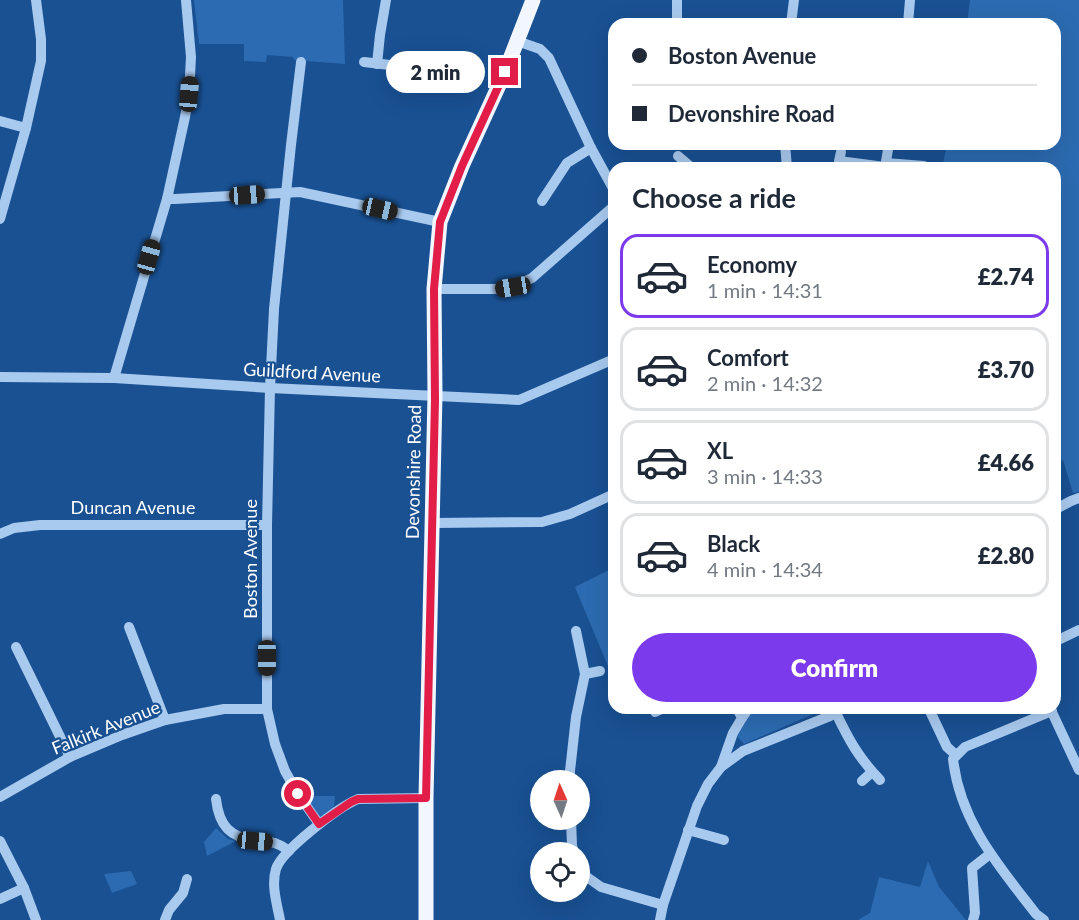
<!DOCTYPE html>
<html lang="en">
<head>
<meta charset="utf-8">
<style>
  body { margin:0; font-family:Lato,sans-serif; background:#f2f2f3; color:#1f2937; height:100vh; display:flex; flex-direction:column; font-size:22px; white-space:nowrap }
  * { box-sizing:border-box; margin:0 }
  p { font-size:20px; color:#747a83 }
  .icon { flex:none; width:33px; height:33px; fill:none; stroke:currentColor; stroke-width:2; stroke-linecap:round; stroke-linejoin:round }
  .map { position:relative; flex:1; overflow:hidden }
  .side { position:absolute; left:608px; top:162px; width:453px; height:552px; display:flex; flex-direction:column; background:#fff; border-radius:18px; box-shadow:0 6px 24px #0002 }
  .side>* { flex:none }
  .hud { position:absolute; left:608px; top:18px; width:453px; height:132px; border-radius:18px; box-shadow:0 6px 24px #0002; display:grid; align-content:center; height:132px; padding:0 24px; background:#fff }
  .needle { width:39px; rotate:357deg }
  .fabs { position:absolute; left:530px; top:770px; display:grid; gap:12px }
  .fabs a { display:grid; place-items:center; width:60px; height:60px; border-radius:50%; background:#fff; box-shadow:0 6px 24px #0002; font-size:30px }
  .end { position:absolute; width:27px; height:27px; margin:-14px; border:8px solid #e11d48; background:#fff; box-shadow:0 0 0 3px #fff }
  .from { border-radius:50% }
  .bubble { position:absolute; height:42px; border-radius:21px; background:#fff; box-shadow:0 6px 24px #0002; font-size:20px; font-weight:800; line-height:42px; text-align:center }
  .car { position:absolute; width:18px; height:36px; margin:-18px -9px; border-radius:8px; box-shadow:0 0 4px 2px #0007; background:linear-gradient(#222 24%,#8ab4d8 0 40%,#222 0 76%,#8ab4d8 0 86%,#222 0) }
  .hud b { display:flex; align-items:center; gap:21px; height:57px; font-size:22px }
  .hud b+b { border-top:2px solid #e0e1e3 }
  .hud i { width:15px; height:15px; background:#1f2937 }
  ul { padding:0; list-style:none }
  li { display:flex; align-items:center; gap:18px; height:84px; margin:0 12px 9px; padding:0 12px; border:3px solid #e0e1e3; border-radius:18px }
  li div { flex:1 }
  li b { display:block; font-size:22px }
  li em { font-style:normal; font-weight:800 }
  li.active { border-color:#7c3aed }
  li>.icon { width:54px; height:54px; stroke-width:1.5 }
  h2 { padding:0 24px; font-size:27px; line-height:72px }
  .cta { display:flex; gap:12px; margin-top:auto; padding:12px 24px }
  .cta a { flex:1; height:69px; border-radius:36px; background:#7c3aed; color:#fff; font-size:24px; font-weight:800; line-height:69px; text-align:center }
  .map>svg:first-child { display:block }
  .green { fill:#2c6bb1 }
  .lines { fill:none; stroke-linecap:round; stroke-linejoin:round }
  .minor { stroke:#a9caef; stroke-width:10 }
  .major { stroke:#f2f7ff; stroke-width:15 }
  .route { stroke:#e11d48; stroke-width:8 }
  .labels { text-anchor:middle; stroke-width:4.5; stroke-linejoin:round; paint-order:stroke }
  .street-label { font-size:18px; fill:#fff; stroke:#195193 }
</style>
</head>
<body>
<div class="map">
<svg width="1079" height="920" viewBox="0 0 1079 920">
  <rect width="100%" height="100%" fill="#195193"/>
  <g class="green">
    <path d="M194 0H343L345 64 294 60 293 57 267 55 266 62 244 61V44H199Z"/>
    <path d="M970 0H1079V492L1073 493 1063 460 1055 463 1054 168H942L947 144H1054V24H967Z"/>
    <path d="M613 568 614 675 612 676 575 587Z"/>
    <path d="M754 708H827L744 744 737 736Z"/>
    <path d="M302 796H335L334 807 321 818Z"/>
    <path d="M216 828 228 839 236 841 207 856 204 842Z"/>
    <path d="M928 861 939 887 966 920H858L870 913 879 877 920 887Z"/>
    <path d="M131 871 137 884 112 893 104 874Z"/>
  </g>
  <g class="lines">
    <g class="minor">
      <path d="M677 0V24"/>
      <path d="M791 24 794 0"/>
      <path d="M908 24 910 0"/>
      <path d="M517 41 540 49 549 58 591 148 614 190"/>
      <path d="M301 62 291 145 274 309 270 388 267 525V709L275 744 285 771 298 794 319 824"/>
      <path d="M364 62 390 65"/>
      <path d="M377 64 380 35 386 0"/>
      <path d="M0 121 26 128"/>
      <path d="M785 144 787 168"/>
      <path d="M841 152 839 161 885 167"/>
      <path d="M678 156 691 167 690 168"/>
      <path d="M886 163 924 166"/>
      <path d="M885 167 889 144"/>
      <path d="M167 199H175L300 192 440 222"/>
      <path d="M542 201 567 163 591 148"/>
      <path d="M0 219 26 128 41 61V39L36 0"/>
      <path d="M434 289H499L513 287 532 278 614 206"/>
      <path d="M0 377 114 378 270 388 519 400 614 359"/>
      <path d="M114 378 167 199 185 117 189 94 191 57 186 0"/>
      <path d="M1054 510 1071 501 1079 498"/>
      <path d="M432 523 542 522 570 514 614 494"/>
      <path d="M0 534 14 528 40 525H267"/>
      <path d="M129 627 165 720"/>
      <path d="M1054 642 1079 630"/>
      <path d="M16 647 70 757"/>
      <path d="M585 674 600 671"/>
      <path d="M1050 708 1079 770"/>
      <path d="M929 709 947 747 956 755"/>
      <path d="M655 712 664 708"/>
      <path d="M836 713C849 740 858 757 880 780"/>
      <path d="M742 718 749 708"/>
      <path d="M721 767 733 733 742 718 737 708"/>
      <path d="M570 780V771L576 717 585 674 576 631"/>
      <path d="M862 781 872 772"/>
      <path d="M0 797 70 757 122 735 165 720 224 709H267"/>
      <path d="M216 799C219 826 230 838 258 841 264 842 271 841 277 844 281 845 285 848 289 851"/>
      <path d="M571 819 572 846 574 852"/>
      <path d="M688 830 724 840"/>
      <path d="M0 841 24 888 36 920"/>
      <path d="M579 868 580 872 601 887 663 905"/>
      <path d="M0 899 24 888"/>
      <path d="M165 920 169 910 183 893 187 879"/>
      <path d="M280 920C277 904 271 885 276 869 282 850 339 807 358 799L426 798"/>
      <path d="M660 920 663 905 697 806 708 784 721 767 743 751 830 716 843 708"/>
      <path d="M973 920 975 913 972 868 990 854"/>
      <path d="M1044 920 1036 914C999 866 960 822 953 759L965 747 1052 711"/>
    </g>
    <path class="major" d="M426 920V798L435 395 434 289 440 222 462 166 505 72 533 0"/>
  </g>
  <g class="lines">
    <path class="route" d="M298 794 319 824 351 802 358 799 426 798 435 401 434 289 440 222 462 166 505 72"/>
  </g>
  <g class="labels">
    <g class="street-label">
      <text transform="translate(312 373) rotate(3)" y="6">Guildford Avenue</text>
      <text transform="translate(414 472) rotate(-89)" y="6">Devonshire Road</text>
      <text x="133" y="514">Duncan Avenue</text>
      <text transform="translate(251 559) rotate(-90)" y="6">Boston Avenue</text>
      <text transform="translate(106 728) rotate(-22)" y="6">Falkirk Avenue</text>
    </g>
  </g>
</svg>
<div class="fabs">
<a><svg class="needle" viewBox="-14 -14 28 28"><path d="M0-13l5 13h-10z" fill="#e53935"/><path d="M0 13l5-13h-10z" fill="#747a83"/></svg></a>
<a><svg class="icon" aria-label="locate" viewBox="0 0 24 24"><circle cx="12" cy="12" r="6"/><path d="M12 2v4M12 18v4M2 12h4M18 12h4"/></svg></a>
</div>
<i class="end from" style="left:298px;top:794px"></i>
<i class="end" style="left:505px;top:72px"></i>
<div class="bubble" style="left:386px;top:51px;width:99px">2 min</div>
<i class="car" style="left:189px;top:94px;rotate:5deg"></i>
<i class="car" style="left:247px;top:195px;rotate:86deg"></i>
<i class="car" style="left:380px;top:209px;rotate:103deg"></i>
<i class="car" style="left:149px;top:257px;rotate:16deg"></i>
<i class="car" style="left:513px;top:287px;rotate:261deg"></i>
<i class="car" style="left:267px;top:658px;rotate:180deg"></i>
<i class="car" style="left:255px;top:841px;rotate:95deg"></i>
<div class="hud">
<b><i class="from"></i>Boston Avenue</b>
<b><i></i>Devonshire Road</b>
</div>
<section class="side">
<h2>Choose a ride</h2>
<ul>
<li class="active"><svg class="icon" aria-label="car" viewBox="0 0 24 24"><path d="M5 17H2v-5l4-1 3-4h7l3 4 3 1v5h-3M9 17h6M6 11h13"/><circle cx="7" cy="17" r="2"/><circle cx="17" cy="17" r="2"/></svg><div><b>Economy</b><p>1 min · 14:31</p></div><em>£2.74</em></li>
<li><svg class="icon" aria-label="car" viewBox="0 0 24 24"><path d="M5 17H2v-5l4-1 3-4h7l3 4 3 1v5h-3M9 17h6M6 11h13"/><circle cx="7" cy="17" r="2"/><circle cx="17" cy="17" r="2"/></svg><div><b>Comfort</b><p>2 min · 14:32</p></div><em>£3.70</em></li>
<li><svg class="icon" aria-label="car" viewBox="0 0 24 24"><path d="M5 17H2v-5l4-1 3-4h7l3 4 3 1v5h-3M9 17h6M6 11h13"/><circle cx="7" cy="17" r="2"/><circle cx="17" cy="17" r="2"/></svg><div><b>XL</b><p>3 min · 14:33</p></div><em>£4.66</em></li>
<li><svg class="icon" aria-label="car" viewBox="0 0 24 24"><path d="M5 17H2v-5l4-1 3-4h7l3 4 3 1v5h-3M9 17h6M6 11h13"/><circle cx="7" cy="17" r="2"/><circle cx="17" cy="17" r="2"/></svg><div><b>Black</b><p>4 min · 14:34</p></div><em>£2.80</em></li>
</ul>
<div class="cta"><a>Confirm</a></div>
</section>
</div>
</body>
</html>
